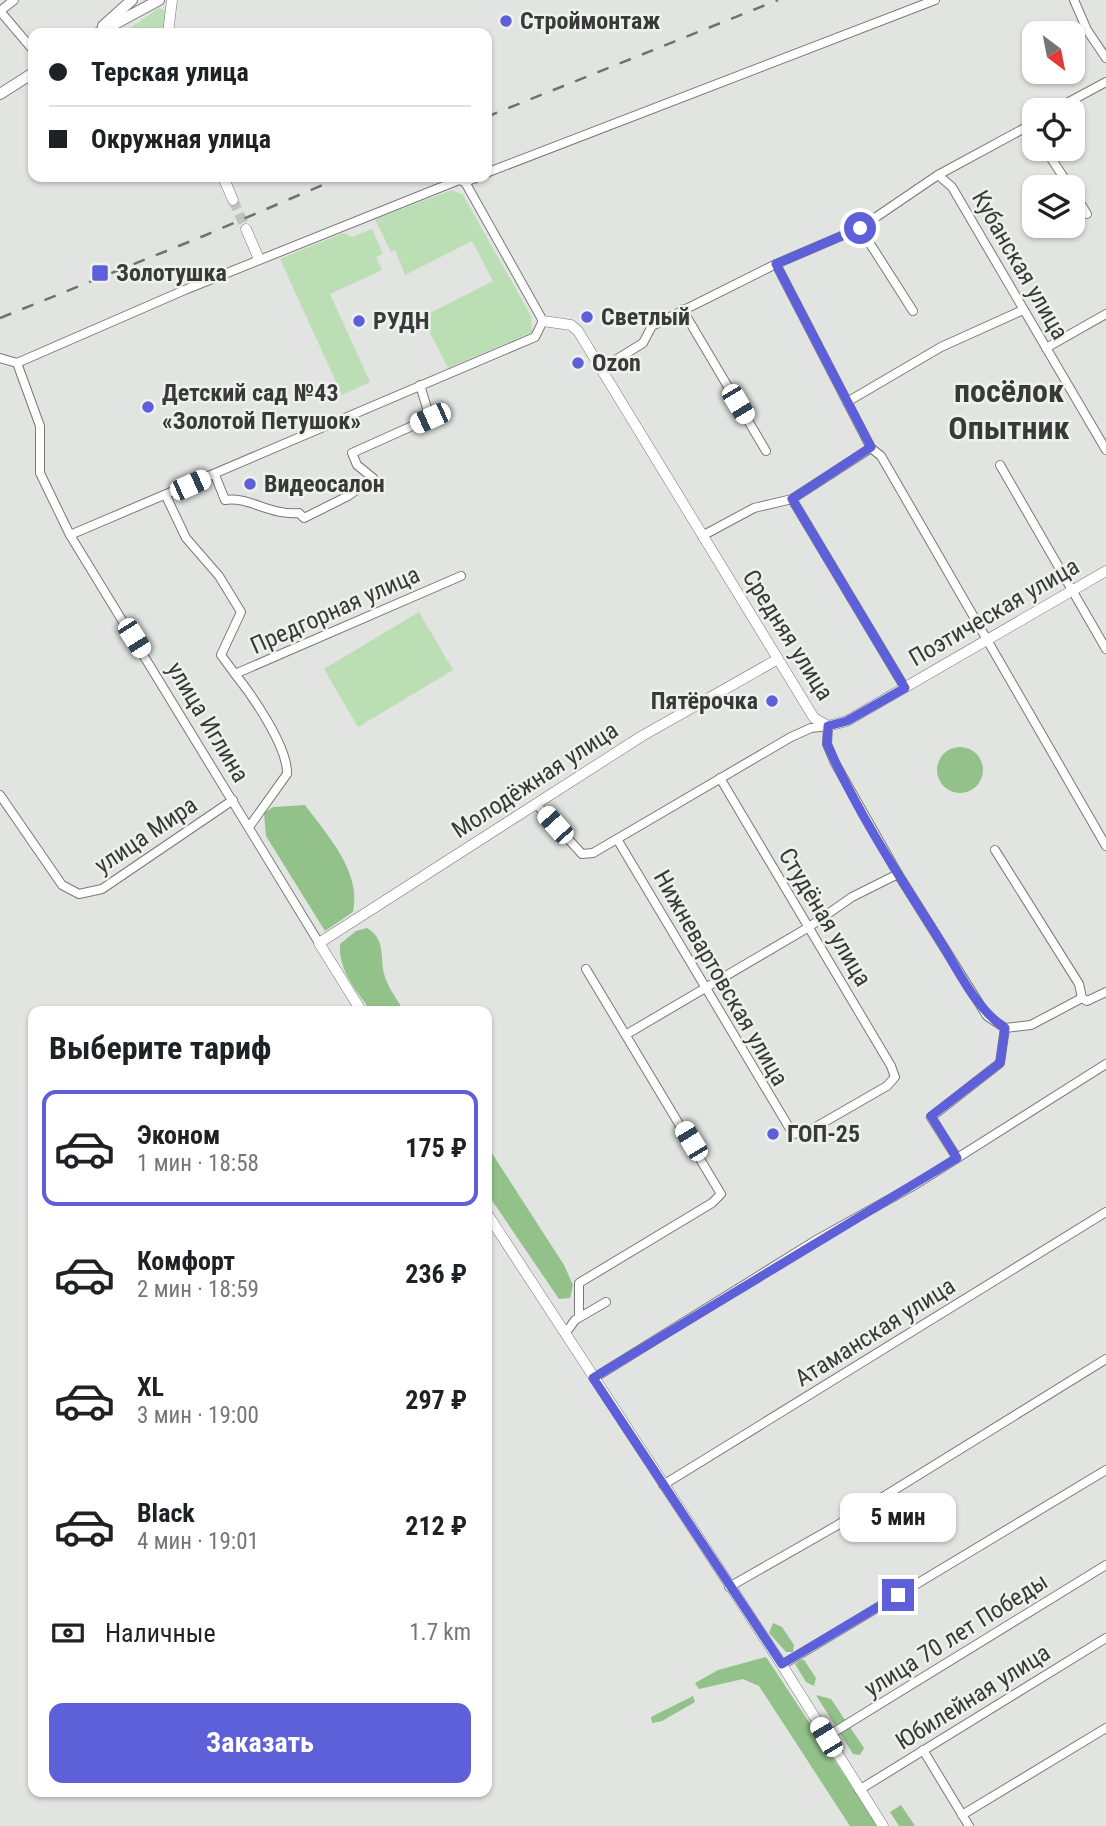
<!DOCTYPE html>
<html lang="ru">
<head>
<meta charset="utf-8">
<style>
  body { margin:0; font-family:"Roboto Condensed",sans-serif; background:#f6f6f6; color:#202124; height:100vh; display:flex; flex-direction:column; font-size:26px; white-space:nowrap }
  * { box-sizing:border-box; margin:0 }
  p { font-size:23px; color:#757577 }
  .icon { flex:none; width:38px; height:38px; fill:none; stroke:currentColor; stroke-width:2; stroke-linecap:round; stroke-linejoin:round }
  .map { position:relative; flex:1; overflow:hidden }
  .drawer { position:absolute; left:28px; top:1006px; width:464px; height:791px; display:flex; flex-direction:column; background:#fff; border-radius:14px; box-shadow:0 2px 5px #0004 }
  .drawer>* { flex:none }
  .banner { position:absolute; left:28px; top:28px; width:464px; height:154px; border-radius:14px; box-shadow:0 2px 5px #0004; display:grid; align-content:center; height:154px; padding:0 21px; background:#fff }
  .needle { width:46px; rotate:148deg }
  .controls { position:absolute; left:1022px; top:21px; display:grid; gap:14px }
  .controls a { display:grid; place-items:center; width:63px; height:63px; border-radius:14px; background:#fff; box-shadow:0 2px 5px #0004; font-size:35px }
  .end { position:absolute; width:32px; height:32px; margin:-16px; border:9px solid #5d60d8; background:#fff; box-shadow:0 0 0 4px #fff }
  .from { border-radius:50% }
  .bubble { position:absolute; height:49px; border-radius:14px; background:#fff; box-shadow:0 2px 5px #0004; font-size:23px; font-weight:700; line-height:49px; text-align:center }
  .car { position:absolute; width:21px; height:42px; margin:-21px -10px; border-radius:9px; box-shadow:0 0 5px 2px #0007; background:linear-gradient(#fff 24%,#345 0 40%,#fff 0 76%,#345 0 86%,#fff 0) }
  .banner b { display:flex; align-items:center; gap:24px; height:66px; font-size:26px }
  .banner b+b { border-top:2px solid #e0e0e0 }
  .banner i { width:18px; height:18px; background:#202124 }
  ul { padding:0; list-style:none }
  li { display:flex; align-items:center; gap:21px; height:116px; margin:0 14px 10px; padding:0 7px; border:4px solid transparent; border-radius:14px }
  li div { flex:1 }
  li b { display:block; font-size:26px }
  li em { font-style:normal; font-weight:700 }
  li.on { border-color:#5d60d8 }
  li>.icon { width:63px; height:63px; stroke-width:1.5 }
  h2 { padding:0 21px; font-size:32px; line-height:84px }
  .pay { display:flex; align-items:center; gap:18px; height:77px; padding:0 21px; font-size:26px }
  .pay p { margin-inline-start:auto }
  .button { display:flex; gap:14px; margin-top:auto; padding:14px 21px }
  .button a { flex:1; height:80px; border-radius:14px; background:#5d60d8; color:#fff; font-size:28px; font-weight:700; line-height:80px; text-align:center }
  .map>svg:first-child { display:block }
  .green { fill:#bbdeb5 }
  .forest { fill:#92c18a }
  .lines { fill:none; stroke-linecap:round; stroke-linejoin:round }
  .tertiary-tunnel { stroke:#bfc2be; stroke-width:10; stroke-dasharray:10 5; stroke-linecap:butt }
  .minor-casing { stroke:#777a77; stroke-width:10 }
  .tertiary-casing { stroke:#777a77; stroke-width:11 }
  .secondary-casing { stroke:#777a77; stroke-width:12 }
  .minor { stroke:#fff; stroke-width:8 }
  .tertiary { stroke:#fff; stroke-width:10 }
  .secondary { stroke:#fff; stroke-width:10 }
  .rail { stroke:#707270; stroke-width:2.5; stroke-dasharray:12 12; stroke-linecap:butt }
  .route { stroke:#5d60d8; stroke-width:9 }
  .poi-dot { fill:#5d60d8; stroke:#eef1ed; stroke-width:2.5 }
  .labels { text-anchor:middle; stroke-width:5; stroke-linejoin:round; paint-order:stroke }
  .poi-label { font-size:24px; font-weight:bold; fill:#383938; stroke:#eef1ed; text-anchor:start }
  .street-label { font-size:24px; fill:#383938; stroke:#eef1ed }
  .district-label { font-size:32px; font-weight:bold; fill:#383938; stroke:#eef1ed }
</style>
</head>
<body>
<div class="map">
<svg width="1106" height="1826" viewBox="0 0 1106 1826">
  <rect width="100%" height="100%" fill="#e1e4e0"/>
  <g class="green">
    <path d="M159 8 165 11 164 33H123Z"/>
    <path d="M452 190 463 195 531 316 532 332 448 368 422 317 493 281 472 241 405 275 395 250 391 252 375 219Z"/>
    <path d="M372 229 383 254 376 257 382 270 330 294 370 382 342 395 280 259 343 233 352 237Z"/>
    <path d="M419 612 453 670 358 727 324 669Z"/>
  </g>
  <g class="forest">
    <circle cx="960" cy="770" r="23"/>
    <path d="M305 805C327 835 362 872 353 912L325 931 266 836 264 813 273 807Z"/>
    <path d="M367 928C387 940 379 958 385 977 389 989 398 1001 404 1011H371C357 991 338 971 340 944L356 931Z"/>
    <path d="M486 1144 564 1265 573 1285 570 1298 559 1299 487 1193Z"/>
    <path d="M773 1623 782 1627 794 1645 793 1652H786L769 1633Z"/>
    <path d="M766 1657 878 1826H850L759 1686 743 1679 699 1689 695 1683 718 1670Z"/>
    <path d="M800 1660H804L816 1678 814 1686 806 1682 795 1664Z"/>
    <path d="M816 1695 831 1699 864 1748 860 1755 853 1754Z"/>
    <path d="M693 1696 695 1702 662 1721 652 1723 651 1717Z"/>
    <path d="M901 1805 915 1826H899L890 1812Z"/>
  </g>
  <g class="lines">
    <path class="tertiary-tunnel" d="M233 200 246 229"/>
    <g class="minor-casing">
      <g id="minor">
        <path d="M1074 0 1087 30 1106 58"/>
        <path d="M0 11 33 50"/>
        <path d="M0 11 14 0"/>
        <path d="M1054 110 1106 82"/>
        <path d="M1045 149 1070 187"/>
        <path d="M486 173 935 0"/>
        <path d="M938 175 952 187 1106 450"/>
        <path d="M1073 191 1087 214"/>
        <path d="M860 228 913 311"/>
        <path d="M776 264 871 448 881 456 1106 846"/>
        <path d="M682 309 766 451"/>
        <path d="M1046 348 1106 314"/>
        <path d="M0 358 17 363 187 289 459 180 465 182 478 177"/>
        <path d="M17 363 40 426V473L70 535 319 943"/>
        <path d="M601 369 643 343 652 326 776 264 860 228 938 175 1034 123"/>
        <path d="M847 402 941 347 1023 310"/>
        <path d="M1000 465 1106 649"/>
        <path d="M215 475 225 500C248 496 271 516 299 513L304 518 348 496 373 478 357 465 352 453 430 418 420 385"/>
        <path d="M166 496 186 538 219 576 241 612 221 655 235 674"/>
        <path d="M792 499 905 688"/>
        <path d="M70 535 535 337 543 321 465 182"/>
        <path d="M702 536 754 508 792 499 871 448"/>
        <path d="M0 795 62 885 79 894 102 889 233 800"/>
        <path d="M537 805 582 854 593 853 791 737 811 728 828 726 827 744 835 763 898 874 987 1016 1005 1028 1000 1063 931 1117 957 1158"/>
        <path d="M249 827 287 774C288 747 252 695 235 674L461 576"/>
        <path d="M617 839 793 1134 807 1132 887 1086 895 1077 891 1066 720 778"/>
        <path d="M995 850 1079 984 1082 998"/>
        <path d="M1082 998 1087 1001 1106 992"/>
        <path d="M1005 1028 1031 1025 1082 998"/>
        <path d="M627 1034 809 927 852 897 898 874"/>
        <path d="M579 1317V1283L712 1203 721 1194 586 969"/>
        <path d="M565 1334 575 1320 606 1302"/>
        <path d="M594 1378 818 1239 913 1186 1106 1064"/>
        <path d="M663 1485 1106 1212"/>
        <path d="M729 1587 836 1526 1106 1359"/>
        <path d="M782 1665 1106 1470"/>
        <path d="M826 1737 1106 1565"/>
        <path d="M923 1750 969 1826"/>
        <path d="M859 1790 1106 1638"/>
        <path d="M962 1815 1106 1728"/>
      </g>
    </g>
    <g class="tertiary-casing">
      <g id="tertiary">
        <path d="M168 33 172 0"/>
        <path d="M223 177 233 200"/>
        <path d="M246 229 259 259"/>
        <path d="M543 321 571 325 578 331 814 718 828 726 847 721 1106 571"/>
        <path d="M362 1012 319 943 642 736 778 659"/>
        <path d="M486 1212 782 1665 883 1826"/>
      </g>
    </g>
    <g class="secondary-casing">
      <g id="secondary">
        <path d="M103 26 132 0"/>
        <path d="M98 33 159 0"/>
        <path d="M0 94 33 73"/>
      </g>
    </g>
    <use href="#minor" class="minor"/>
    <use href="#tertiary" class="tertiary"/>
    <use href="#secondary" class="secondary"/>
    <g class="rail">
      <path d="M486 117 778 0"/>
      <path d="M0 318 206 235 341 177"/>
    </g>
  </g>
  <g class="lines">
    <path class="route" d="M860 228 776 264 871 447 792 499 905 688 847 721 828 726 827 744C857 812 899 876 939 939 958 970 975 1008 1005 1028L1000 1063 931 1116 957 1158 593 1378 782 1664 898 1595"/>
  </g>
  <g class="poi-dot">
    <circle cx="506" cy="21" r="7"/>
    <rect x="91" y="264" width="18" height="18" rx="3.5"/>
    <circle cx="587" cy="317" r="7"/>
    <circle cx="359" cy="321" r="7"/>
    <circle cx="578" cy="363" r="7"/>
    <circle cx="148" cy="407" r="7"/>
    <circle cx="250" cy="484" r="7"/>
    <circle cx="772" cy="701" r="7"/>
    <circle cx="773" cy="1134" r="7"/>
  </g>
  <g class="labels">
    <g class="poi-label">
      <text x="520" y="29">Строймонтаж</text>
      <text x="116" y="281">Золотушка</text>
      <text x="601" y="325">Светлый</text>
      <text x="373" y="329">РУДН</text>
      <text x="592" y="371">Ozon</text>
      <text x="162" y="401">Детский сад №43<tspan x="162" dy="28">«Золотой Петушок»</tspan></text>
      <text x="264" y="492">Видеосалон</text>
      <text x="758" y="709" text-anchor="end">Пятёрочка</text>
      <text x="787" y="1142">ГОП-25</text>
    </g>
    <g class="street-label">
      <text transform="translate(1020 265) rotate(60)" y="8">Кубанская улица</text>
      <text transform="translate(335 610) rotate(-24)" y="8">Предгорная улица</text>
      <text transform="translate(994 612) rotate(-30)" y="8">Поэтическая улица</text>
      <text transform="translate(788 635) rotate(58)" y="8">Средняя улица</text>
      <text transform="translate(208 722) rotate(59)" y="8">улица Иглина</text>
      <text transform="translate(535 780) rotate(-33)" y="8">Молодёжная улица</text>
      <text transform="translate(146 835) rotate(-34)" y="8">улица Мира</text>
      <text transform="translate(825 917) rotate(59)" y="8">Студёная улица</text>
      <text transform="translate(721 978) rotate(60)" y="8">Нижневартовская улица</text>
      <text transform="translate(875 1332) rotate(-32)" y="8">Атаманская улица</text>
      <text transform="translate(956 1635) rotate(-32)" y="8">улица 70 лет Победы</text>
      <text transform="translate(973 1697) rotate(-32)" y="8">Юбилейная улица</text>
    </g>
    <g class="district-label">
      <text x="1009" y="402">посёлок<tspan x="1009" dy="37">Опытник</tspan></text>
    </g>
  </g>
</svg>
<div class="controls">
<a><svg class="needle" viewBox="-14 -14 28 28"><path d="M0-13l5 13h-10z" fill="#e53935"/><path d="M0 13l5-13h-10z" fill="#757577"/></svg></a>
<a><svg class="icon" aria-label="locate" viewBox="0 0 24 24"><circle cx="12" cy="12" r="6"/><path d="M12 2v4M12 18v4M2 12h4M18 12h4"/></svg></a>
<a><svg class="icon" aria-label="layers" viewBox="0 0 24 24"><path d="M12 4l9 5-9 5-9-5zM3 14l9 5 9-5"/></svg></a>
</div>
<i class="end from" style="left:860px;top:228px"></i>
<i class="end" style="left:898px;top:1595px"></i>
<div class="bubble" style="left:840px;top:1493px;width:116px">5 мин</div>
<i class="car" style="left:738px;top:404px;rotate:149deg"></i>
<i class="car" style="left:430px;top:418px;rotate:246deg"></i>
<i class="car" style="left:190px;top:485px;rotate:66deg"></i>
<i class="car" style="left:134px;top:638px;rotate:148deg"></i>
<i class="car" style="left:555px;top:825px;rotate:318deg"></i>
<i class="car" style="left:691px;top:1141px;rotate:329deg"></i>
<i class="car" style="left:826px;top:1737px;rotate:329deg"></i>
<div class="banner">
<b><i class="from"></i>Терская улица</b>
<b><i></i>Окружная улица</b>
</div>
<section class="drawer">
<h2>Выберите тариф</h2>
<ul>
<li class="on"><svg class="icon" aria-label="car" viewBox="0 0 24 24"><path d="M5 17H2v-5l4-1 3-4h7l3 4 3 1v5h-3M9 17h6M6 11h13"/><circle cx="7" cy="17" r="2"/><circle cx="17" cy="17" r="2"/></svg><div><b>Эконом</b><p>1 мин · 18:58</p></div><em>175 ₽</em></li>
<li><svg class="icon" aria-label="car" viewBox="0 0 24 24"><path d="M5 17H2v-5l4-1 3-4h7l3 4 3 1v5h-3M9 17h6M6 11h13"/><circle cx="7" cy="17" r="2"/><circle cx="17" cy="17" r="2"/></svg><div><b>Комфорт</b><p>2 мин · 18:59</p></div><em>236 ₽</em></li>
<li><svg class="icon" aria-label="car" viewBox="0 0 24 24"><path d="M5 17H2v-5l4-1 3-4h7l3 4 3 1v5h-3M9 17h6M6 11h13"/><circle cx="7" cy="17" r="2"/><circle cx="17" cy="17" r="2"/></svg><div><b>XL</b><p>3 мин · 19:00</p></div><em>297 ₽</em></li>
<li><svg class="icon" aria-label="car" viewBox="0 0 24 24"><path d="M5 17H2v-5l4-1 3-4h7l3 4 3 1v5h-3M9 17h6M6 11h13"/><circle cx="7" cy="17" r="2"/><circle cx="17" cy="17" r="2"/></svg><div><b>Black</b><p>4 мин · 19:01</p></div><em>212 ₽</em></li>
</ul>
<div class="pay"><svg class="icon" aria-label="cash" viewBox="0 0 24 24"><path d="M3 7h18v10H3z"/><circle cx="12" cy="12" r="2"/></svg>Наличные<p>1.7 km</p></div>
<div class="button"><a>Заказать</a></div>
</section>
</div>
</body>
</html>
